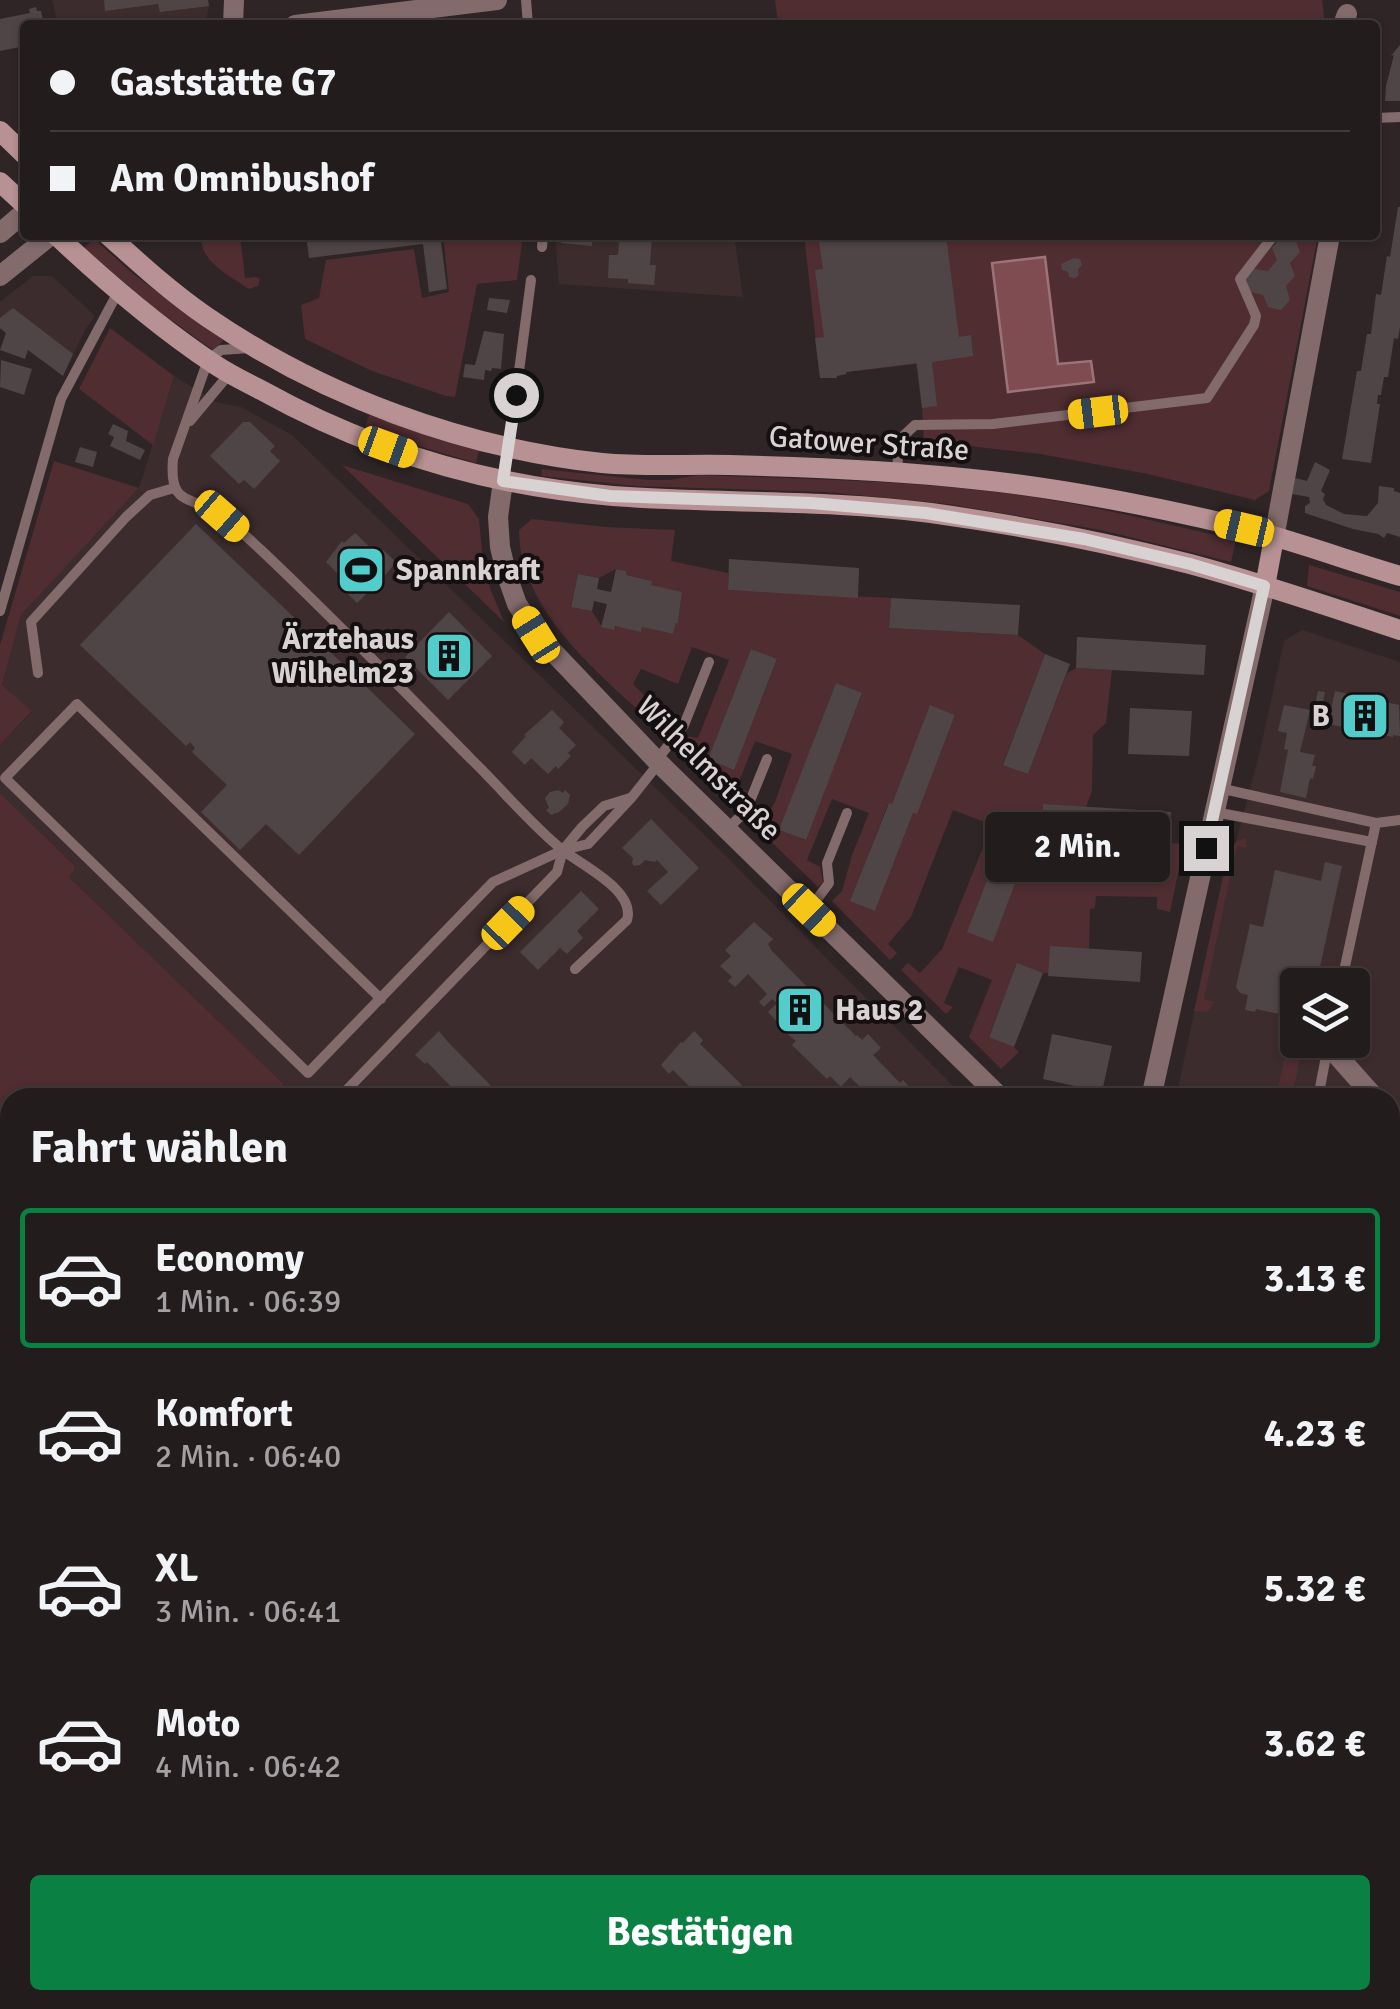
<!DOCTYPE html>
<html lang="de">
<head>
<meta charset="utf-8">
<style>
  body { margin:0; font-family:Signika,sans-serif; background:#2f2929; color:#f1f3f6; height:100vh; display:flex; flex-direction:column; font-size:38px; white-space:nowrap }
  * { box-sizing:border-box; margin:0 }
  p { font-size:32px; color:#a3a1a3 }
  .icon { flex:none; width:55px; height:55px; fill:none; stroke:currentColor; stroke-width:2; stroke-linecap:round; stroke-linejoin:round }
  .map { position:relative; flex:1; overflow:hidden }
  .details { position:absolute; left:0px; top:1088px; width:1400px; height:922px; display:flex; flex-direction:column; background:#231c1c; border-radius:30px 30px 0 0; box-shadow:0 2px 8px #0004,0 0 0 2px #403a3b }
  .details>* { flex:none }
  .guide { position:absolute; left:20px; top:20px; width:1360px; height:220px; border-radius:10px; box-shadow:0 2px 8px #0004,0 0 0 2px #403a3b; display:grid; align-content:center; height:220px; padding:0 30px; background:#231c1c }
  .controls { position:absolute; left:1280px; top:968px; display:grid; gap:20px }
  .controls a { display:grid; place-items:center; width:90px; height:90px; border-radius:10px; background:#231c1c; box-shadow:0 2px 8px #0004,0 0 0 2px #403a3b; font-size:50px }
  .end { position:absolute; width:45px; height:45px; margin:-22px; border:12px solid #d9d2d3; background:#111; box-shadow:0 0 0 5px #111 }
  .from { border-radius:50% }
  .bubble { position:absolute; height:70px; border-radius:10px; background:#231c1c; box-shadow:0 2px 8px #0004,0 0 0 2px #403a3b; font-size:32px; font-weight:700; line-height:70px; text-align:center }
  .car { position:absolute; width:30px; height:60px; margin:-30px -15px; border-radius:12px; box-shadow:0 0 8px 2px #0007; background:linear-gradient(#f5c518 24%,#345 0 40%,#f5c518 0 76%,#345 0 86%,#f5c518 0) }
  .guide b { display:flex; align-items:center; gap:35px; height:95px; font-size:38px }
  .guide b+b { border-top:2px solid #403a3b }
  .guide i { width:25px; height:25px; background:#f1f3f6 }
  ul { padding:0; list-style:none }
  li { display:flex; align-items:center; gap:30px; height:140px; margin:0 20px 15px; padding:0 10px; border:5px solid transparent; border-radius:10px }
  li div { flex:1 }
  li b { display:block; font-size:38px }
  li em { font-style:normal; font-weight:700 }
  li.on { border-color:#0b8043 }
  li>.icon { width:90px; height:90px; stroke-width:1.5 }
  h2 { padding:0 30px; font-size:45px; line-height:120px }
  .action { display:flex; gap:20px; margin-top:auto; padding:20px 30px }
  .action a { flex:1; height:115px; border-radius:10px; background:#0b8043; color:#fff; font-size:40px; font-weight:700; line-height:115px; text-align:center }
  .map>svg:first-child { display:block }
  .built { fill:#3d2c2d; fill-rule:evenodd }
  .green { fill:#4f2d31; fill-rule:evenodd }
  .water { fill:#7f4c51; stroke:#9a7478; stroke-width:2.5 }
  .building { fill:#504546 }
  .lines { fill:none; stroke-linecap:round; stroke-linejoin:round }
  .service { stroke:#836b6c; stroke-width:10 }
  .minor { stroke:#836b6c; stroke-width:20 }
  .tertiary { stroke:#836b6c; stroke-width:20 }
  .secondary { stroke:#b79193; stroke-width:20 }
  .route { stroke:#d9d2d3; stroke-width:12 }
  .labels { text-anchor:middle; stroke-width:8; stroke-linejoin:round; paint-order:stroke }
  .street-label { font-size:30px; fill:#d9d2d3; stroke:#140f10 }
  .poi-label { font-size:30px; font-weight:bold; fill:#d9d2d3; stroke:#140f10; text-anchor:start }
</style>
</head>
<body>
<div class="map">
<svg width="1400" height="2009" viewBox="0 0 1400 2009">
  <rect width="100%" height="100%" fill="#2f2526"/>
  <g class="built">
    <path d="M52 0H208L209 6 205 25H58Z"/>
    <path d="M555 235H734L743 297 559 284Z"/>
    <path d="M33 276H52L95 316 85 330 63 376 0 328V302Z"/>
    <path d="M174 376 216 402 241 407 292 435 726 856 964 1097H297L68 876 76 867 0 793V745L32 712 2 685 21 615 139 488Z"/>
    <path d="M1302 630 1400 662V1472L1390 1462V1098H1176L1225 866 1228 854 1236 842 1259 755 1284 641ZM1298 985H1352V1040H1298Z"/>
    <path d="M1390 1512 1400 1522V2009H1328L1319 2000H1390Z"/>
    <path d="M542 2000H1014L1005 2009H551Z"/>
  </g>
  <g class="green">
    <path d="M775 0H1322L1325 25H778Z"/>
    <path d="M201 235H240L245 278 257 277 260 279 258 286 249 289C229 275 200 263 201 235Z"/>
    <path d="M443 235H523L517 280 477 284 455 397 446 396 372 371 305 339 301 305 319 298 326 260 414 249 422 298 449 292Z"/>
    <path d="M804 235H1318L1269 491 1255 500 1148 474 1040 454 924 441 922 408 916 364 847 372 846 374 837 376V378H820Z"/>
    <path d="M94 239 132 273 223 340 222 342 213 350 153 307 84 248Z"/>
    <path d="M110 328 174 376 153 445 79 389Z"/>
    <path d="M369 415 479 450 476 463 409 443 365 427Z"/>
    <path d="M54 461 139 488 21 615 2 685 32 711 0 745V645Z"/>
    <path d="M342 465 468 504 479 519 483 560 490 588 504 622Z"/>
    <path d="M542 469 648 480H669L699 475C801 479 903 480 1004 493 1083 503 1159 522 1236 540L1231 562 1101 530 948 504 827 492 635 486 541 476Z"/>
    <path d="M532 519 606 527 675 530 671 561 728 573V590L891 598 889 628 1018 635 1045 654 1003 764 1028 774 1067 673 1076 668 1112 670 1106 723 1093 735 1092 791 1086 807 1043 804 1041 829 1035 831 1010 822 993 941 1032 840 1041 834 1184 844 1170 912 1157 909V897L1096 896 1095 908 1090 909 1089 949 1048 973H1043L1017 964 989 1036 1014 1047 1019 1052 1001 1069 969 1037 992 980 959 967 944 1003 953 1007 946 1014 901 970 908 963 920 973 942 949 992 825 953 810 911 917 888 944 897 953 890 960 832 901 842 891 852 855 869 813 832 799 807 860 820 867 823 882 818 887 758 829 775 802 792 754 755 741 737 787 747 791 739 809 678 748 686 736 698 738 729 660 692 647 678 684 641 669 633 684 673 724 669 738C612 684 519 616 519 530ZM616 569 626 571V575L651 581V585L682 593 678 623H676L673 634 642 627H602L592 611 571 606 578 574 599 578ZM751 649 777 660 734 769 708 759ZM836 683 862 694 805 840 780 830ZM931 706 955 715 917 813H913L875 911 851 900 888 804H892Z"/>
    <path d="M1309 565 1400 592V616L1307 586Z"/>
    <path d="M0 793 76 867 69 877 297 1097 10 1098V1423L0 1433Z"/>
    <path d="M1245 838 1247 848 1237 846 1204 999 1215 1002 1207 1012 1194 1011 1228 854 1236 842Z"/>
    <path d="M1289 1037 1304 1040 1292 1097H1276Z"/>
    <path d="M0 1449 3 1450 6 1464 10 1468V1803L0 1794Z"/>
    <path d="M10 1843V1967L0 1958V1862Z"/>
    <path d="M0 1971 10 1979V2000H148L140 2009H0Z"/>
    <path d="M176 2000H542L551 2009H190Z"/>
    <path d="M1014 2000H1328L1338 2009H1005Z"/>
  </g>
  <path class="water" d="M1045 257 1058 364 1091 361 1094 382 1008 392 992 263Z"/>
  <g class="building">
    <path d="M104 0H208L209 6 160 12 158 4 105 11Z"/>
    <path d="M36 7 37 11H41L44 25H25V46L0 51V19L30 13 29 9Z"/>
    <path d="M1400 45V101H1385L1386 86 1394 55 1391 56Z"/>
    <path d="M1398 207H1400V327L1398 339 1394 338 1388 377H1384L1381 395H1378L1377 404H1380L1371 463 1342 459 1357 371H1361L1367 334H1371L1376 294 1381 295 1387 256 1390 257Z"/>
    <path d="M306 235H442L443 242H441L447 289 429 292 423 244 309 258Z"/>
    <path d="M562 235H593L592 246 561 243Z"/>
    <path d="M620 235H652L650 265H656L654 285 628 283V279L608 278 609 255H618Z"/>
    <path d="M818 235H946L959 337 971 335 973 356 932 362 937 406 922 408 917 363 846 372V374L836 376 837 378H820L815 338 824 337 815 270 823 269Z"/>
    <path d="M1282 237 1295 239 1300 252 1290 263 1295 276 1286 286 1290 300 1281 310 1268 307 1263 295 1250 292 1245 279 1254 269 1268 271 1277 260 1272 248Z"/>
    <path d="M1074 258 1080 259 1082 265 1078 269 1079 275 1075 278 1069 277 1068 272 1062 270 1061 264Z"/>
    <path d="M489 298 510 300 507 313 487 310Z"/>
    <path d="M13 308 73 354 63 376 28 350 25 359 0 350 6 333 0 328V318Z"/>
    <path d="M484 331 504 334 501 369 492 368 491 371 485 370 484 380 463 377 465 364 475 365Z"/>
    <path d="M1 360 32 369 24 395 0 387Z"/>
    <path d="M243 422H250L275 446 270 451 280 461 254 489 244 480 239 484 210 456Z"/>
    <path d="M113 424 128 431 126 441 145 450 140 460 110 446 114 437 108 434Z"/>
    <path d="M80 447 97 452 93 467 75 462Z"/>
    <path d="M1315 462 1330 470 1321 491 1325 494 1323 499 1326 505 1344 514 1367 516 1378 503 1379 486 1394 488V491L1400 493V537L1387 533 1384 538 1378 534 1353 529 1305 513V506L1310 503 1309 497 1292 494 1295 478 1307 481Z"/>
    <path d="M196 524 302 625 298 629 304 634 308 630 415 734 299 855 266 824 240 850 201 812 227 785 192 752 195 748 190 742 186 746 80 645Z"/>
    <path d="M355 533 378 555 383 550 396 562 373 590 371 589 357 603 344 590 349 585 326 562 342 541 344 543Z"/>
    <path d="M729 559 859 568 858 598 728 590Z"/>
    <path d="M616 569 626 571V575L652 581 651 585 682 592 678 623H676L673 634 642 627 641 632 615 626 614 630 601 627 607 604 594 601 592 611 571 607 578 574 599 578 597 589 611 592Z"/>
    <path d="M891 598 1020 605 1018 635 889 628Z"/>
    <path d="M449 612 492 656 448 700 405 657Z"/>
    <path d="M1077 637 1206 645 1204 675 1076 668Z"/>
    <path d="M751 649 777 659 734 770 708 759Z"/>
    <path d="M1045 654 1070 664 1028 774 1003 765Z"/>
    <path d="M836 683 862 693 806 840 779 830Z"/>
    <path d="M1318 691 1325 692 1321 712 1314 710Z"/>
    <path d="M1335 691 1399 705 1400 736 1393 735V737L1328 724Z"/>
    <path d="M930 705 955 715 917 814 913 813 875 911 850 901 889 803 892 804Z"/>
    <path d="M1284 705 1310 710 1300 752 1315 755 1312 766H1316L1313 779 1310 778 1306 798 1280 792 1288 750 1284 749 1287 733 1278 731Z"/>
    <path d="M1130 708 1192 711 1189 756 1128 754Z"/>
    <path d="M552 710 564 722 559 728 576 745 568 753 571 756 558 769 556 766 548 774 531 758 525 765 512 752 526 736 524 735Z"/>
    <path d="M558 790 563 793 565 790 570 795 568 804 559 812 551 815 546 810 549 808 545 798 550 792Z"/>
    <path d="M1043 804 1171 812 1169 842 1041 834Z"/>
    <path d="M651 819 699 868 661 905 647 891 668 872 657 860 655 862 645 860 640 865 634 866 632 863 633 858 622 848Z"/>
    <path d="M1010 821 1035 831 993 942 967 932Z"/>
    <path d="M1325 862 1342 866 1316 985H1298V1018L1256 1009 1255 1012 1245 1010 1248 995 1240 993 1236 987 1250 924 1263 927 1275 870 1321 881Z"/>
    <path d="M581 891 599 909 577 931 583 938 567 954 560 948 538 970 520 952Z"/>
    <path d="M754 922 773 939 768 944 772 951 809 989 811 987 820 996 818 998 856 1036 857 1035 862 1040 868 1034 881 1048 873 1055 900 1083 903 1080 920 1098H871L850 1077 841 1087 830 1076 827 1079 792 1045 796 1041 777 1025V1022L768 1012 777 1003 772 999 764 1007 759 1002 767 994 748 974 735 987 728 981 732 977 720 966 731 956 725 950Z"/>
    <path d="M1050 946 1142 952 1140 982 1048 976Z"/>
    <path d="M1017 963 1043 973 1014 1047 989 1037Z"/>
    <path d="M439 1031 448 1042 503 1098H462L427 1062 425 1064 415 1055Z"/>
    <path d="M694 1031 703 1040 700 1044 755 1098H701L673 1070 669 1074 661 1065 681 1042 683 1043Z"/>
    <path d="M1052 1034 1112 1046 1102 1092 1043 1079Z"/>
    <path d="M1390 1152 1400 1163V1325L1390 1314Z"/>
    <path d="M1390 1723H1392L1400 1772V1783L1390 1784Z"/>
    <path d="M10 1762V1782L0 1784V1765Z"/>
    <path d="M1400 1940V2009H1359L1350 2000H1390V1944L1393 1947Z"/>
    <path d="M345 2000H384L382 2009H343Z"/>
    <path d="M466 2000H482L486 2004 481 2009H470L463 2002Z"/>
    <path d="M575 2000H635L644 2009H584Z"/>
    <path d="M885 2000H925L931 2006 928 2009H876Z"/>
  </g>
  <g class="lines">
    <g class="service">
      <path d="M526 0 528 25"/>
      <path d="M1375 118 1400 117"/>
      <path d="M542 247 543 235"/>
      <path d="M250 348 221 350 208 360 173 459C169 508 190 494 220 515 235 525 248 538 261 550 333 618 402 689 472 760 501 788 533 827 564 851 583 866 636 891 627 920L575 969"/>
      <path d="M190 421 230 373"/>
      <path d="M509 447 531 280"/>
      <path d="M897 472 899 440 915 425 993 424 1207 398 1254 325 1256 316 1240 279 1274 235"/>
      <path d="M0 611 61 399 118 292"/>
      <path d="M38 673 31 622 126 517 150 495 174 488"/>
      <path d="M657 760 684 725 709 662"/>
      <path d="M1219 788 1376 823"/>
      <path d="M1215 812 1372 842"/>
      <path d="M727 829 746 811 767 759"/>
      <path d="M809 910 829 883 827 863 847 813"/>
      <path d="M1341 985 1376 823 1400 820"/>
      <path d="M381 999 77 704 5 778 308 1073 493 882 563 850 588 844 632 797 659 763"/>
      <path d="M339 1098 557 872 563 850 582 827 604 806 630 798"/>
      <path d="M1318 1098 1328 1046"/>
      <path d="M1390 1343V1344"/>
      <path d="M0 1353 10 1344"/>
      <path d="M1390 1404 1400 1416"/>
      <path d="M0 1473 10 1483"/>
      <path d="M0 1573 10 1631"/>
      <path d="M1391 1878 1400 1903"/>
      <path d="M236 2000 247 2009"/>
      <path d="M527 2000 536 2009"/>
      <path d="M1311 2000 1320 2009"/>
      <path d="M1338 2000 1348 2009"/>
      <path d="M69 2004 80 2000"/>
      <path d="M402 2009 406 2000"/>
      <path d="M1018 2009 1028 2000"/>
      <path d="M1266 2009 1275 2000"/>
    </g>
    <g class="minor">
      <path d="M295 25 497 0"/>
      <path d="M1343 25 1347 14"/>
      <path d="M503 481 498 517 500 547 507 576 517 604 537 635 656 760 1001 1098"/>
      <path d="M1274 538 1330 235"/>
      <path d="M1328 1045 1375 1098"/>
      <path d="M1151 1098 1265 586"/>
      <path d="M1390 1114 1400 1125"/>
      <path d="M1390 1486 1400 1496"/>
    </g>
    <g class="tertiary">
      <path d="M233 25 234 0"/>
      <path d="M0 233 25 212"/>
      <path d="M0 276 51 235"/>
    </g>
    <g class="secondary">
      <path d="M0 131 25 155"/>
      <path d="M0 182 25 205"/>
      <path d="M56 235C106 282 157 326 214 364 229 374 245 382 261 390 369 450 489 486 613 496 719 504 825 499 931 513 1018 525 1105 542 1190 564 1261 583 1330 607 1400 630"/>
      <path d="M108 235C140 264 172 293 207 317 322 396 463 448 602 463 645 467 687 464 730 465 811 467 892 470 972 479 1063 488 1152 506 1241 527 1294 541 1347 560 1400 576"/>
      <path d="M1265 586 1274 538"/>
    </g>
  </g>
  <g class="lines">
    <path class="route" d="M516 395 503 481 610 496 811 503 926 513 1084 539 1190 564 1264 586 1206 848"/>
  </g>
  <defs>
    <g id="stadium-square" transform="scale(2.5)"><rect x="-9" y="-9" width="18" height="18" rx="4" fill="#52cdcc" stroke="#140f10"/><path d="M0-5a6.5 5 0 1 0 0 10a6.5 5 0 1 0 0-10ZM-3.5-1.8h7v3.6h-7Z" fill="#111"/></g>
    <g id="building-square" transform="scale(2.5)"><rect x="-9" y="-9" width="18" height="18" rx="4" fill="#52cdcc" stroke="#140f10"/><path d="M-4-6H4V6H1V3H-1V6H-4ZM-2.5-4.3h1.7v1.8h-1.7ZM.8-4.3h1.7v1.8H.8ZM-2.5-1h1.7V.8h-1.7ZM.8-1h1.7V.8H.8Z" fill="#111"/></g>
  </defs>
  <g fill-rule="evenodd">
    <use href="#stadium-square" x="361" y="570"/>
    <use href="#building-square" x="449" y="656"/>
    <use href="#building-square" x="1365" y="716"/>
    <use href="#building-square" x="800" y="1010"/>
  </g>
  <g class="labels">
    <g class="street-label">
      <text transform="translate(869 443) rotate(4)" y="10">Gatower Straße</text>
      <text transform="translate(709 768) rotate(45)" y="10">Wilhelmstraße</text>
    </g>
    <g class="poi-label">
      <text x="396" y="580">Spannkraft</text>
      <text x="414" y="649" text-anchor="end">Ärztehaus<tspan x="414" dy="34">Wilhelm23</tspan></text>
      <text x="1330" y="726" text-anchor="end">B</text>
      <text x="835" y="1020">Haus 2</text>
    </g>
  </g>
</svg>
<div class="controls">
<a><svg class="icon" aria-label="layers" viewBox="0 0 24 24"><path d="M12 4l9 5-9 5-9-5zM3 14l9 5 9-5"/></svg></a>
</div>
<i class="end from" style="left:516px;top:395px"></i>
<i class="end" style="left:1206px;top:848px"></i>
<div class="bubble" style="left:985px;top:812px;width:185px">2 Min.</div>
<i class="car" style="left:1098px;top:412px;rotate:263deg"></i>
<i class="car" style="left:388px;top:447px;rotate:110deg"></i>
<i class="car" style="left:222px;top:516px;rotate:131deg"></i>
<i class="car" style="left:1244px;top:528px;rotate:283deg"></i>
<i class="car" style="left:536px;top:635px;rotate:328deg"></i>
<i class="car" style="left:809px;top:910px;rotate:134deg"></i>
<i class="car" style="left:508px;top:923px;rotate:44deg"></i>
<div class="guide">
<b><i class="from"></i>Gaststätte G7</b>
<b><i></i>Am Omnibushof</b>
</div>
<section class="details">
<h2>Fahrt wählen</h2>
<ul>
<li class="on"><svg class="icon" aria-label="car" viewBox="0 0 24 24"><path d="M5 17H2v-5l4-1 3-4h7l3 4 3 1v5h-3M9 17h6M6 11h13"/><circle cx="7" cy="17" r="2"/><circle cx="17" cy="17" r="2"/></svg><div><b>Economy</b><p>1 Min. · 06:39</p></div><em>3.13 €</em></li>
<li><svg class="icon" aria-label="car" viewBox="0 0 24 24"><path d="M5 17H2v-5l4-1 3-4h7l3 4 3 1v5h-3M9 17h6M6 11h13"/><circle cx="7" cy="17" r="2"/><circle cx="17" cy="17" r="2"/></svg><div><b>Komfort</b><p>2 Min. · 06:40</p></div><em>4.23 €</em></li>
<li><svg class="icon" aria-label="car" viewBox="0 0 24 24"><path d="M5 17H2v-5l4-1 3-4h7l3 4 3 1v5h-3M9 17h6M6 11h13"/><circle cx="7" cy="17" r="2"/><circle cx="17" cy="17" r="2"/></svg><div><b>XL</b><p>3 Min. · 06:41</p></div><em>5.32 €</em></li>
<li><svg class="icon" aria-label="car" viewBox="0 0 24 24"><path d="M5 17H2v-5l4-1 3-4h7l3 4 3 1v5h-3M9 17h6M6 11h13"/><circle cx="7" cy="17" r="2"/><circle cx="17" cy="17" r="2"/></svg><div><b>Moto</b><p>4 Min. · 06:42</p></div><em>3.62 €</em></li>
</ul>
<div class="action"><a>Bestätigen</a></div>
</section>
</div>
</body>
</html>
